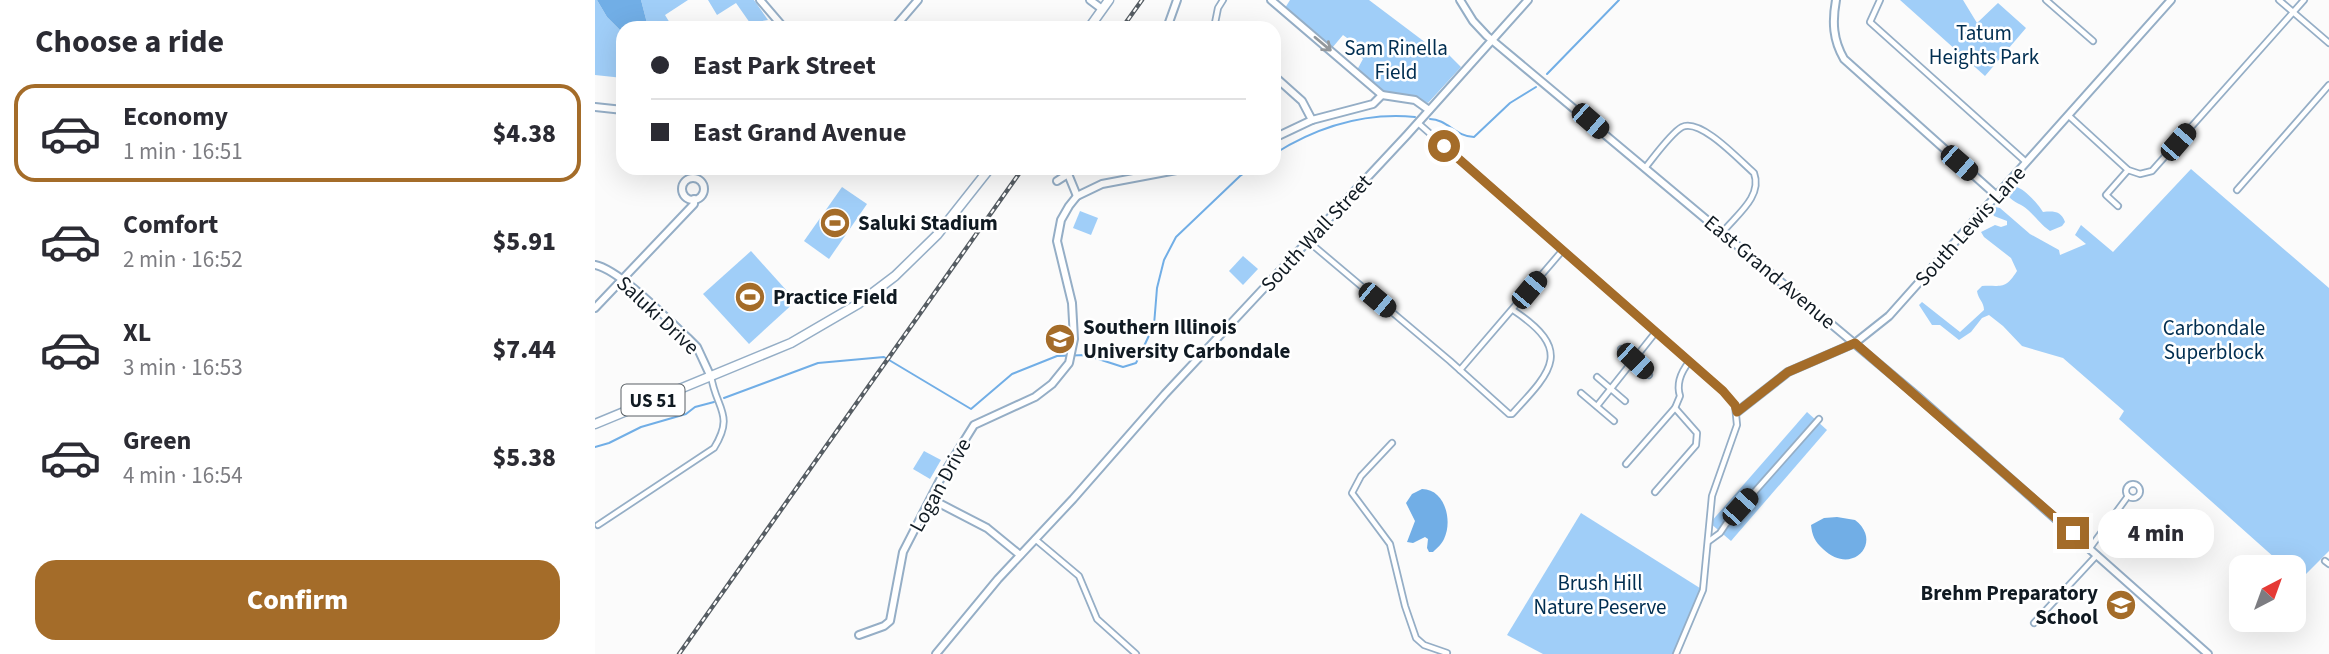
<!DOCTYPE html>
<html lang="en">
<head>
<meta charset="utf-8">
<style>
  body { margin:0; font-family:"Source Sans 3",sans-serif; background:#f2f2f3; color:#2b2b33; height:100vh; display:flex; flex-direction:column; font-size:26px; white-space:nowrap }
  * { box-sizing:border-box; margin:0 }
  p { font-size:23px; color:#7c7c81 }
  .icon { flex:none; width:38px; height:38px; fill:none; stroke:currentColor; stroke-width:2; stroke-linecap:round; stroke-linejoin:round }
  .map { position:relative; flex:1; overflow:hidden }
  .details { display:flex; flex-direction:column; background:#fff; width:595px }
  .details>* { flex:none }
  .hud { position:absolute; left:21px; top:21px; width:665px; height:154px; border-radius:21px; box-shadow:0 7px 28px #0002; display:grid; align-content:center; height:154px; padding:0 35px; background:#fff }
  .needle { width:46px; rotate:41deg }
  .buttons { position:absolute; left:1634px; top:555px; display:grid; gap:14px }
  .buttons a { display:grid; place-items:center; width:77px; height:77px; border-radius:14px; background:#fff; box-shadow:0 7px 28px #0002; font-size:35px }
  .end { position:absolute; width:32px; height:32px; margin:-16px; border:9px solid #a46c29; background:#fff; box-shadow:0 0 0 4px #fff }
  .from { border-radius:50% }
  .bubble { position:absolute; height:49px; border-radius:21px; background:#fff; box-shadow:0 7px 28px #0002; font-size:23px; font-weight:800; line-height:49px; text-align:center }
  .car { position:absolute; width:21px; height:42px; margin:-21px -10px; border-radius:9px; box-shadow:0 0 5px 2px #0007; background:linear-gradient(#222 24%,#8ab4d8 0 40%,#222 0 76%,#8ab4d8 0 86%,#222 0) }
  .hud b { display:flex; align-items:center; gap:24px; height:66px; font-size:26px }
  .hud b+b { border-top:2px solid #e1e1e2 }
  .hud i { width:18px; height:18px; background:#2b2b33 }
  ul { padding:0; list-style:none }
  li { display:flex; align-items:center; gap:21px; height:98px; margin:0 14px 10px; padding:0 21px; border:4px solid transparent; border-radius:21px }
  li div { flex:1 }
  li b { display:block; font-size:26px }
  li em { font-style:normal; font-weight:800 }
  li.on { border-color:#a46c29 }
  li>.icon { width:63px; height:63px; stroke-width:1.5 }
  h2 { padding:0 35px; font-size:32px; line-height:84px }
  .primary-button { display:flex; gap:14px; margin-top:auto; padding:14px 35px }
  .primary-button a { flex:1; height:80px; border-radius:21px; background:#a46c29; color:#fff; font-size:28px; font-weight:800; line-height:80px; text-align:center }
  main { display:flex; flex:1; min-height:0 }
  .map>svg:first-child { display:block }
  .green { fill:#a0cef8 }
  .water { fill:#71aee6 }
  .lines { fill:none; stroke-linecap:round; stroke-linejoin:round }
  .stream { stroke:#71aee6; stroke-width:2 }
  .street-casing { stroke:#95aec6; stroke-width:8 }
  .secondary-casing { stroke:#95aec6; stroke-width:10 }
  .highway-casing { stroke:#95aec6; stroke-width:11 }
  .street { stroke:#fff; stroke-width:4.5 }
  .secondary { stroke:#fff; stroke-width:6 }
  .highway { stroke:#fff; stroke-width:8 }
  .rail-casing { stroke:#565d63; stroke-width:4.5 }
  .rail { stroke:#fff; stroke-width:2; stroke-dasharray:5; stroke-linecap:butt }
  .oneway { stroke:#93989c }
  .route { stroke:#a46c29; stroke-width:9 }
  .labels { text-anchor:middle; stroke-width:5; stroke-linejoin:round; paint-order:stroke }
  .shield { fill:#fff; stroke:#585f64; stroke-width:2 }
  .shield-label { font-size:19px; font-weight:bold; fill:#101a22 }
  .park-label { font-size:21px; fill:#002e51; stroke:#fff }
  .poi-label { font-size:21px; font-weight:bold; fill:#101a22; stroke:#fff; text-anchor:start }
  .street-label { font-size:21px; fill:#101a22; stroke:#fff }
</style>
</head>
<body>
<main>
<section class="details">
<h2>Choose a ride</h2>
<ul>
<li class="on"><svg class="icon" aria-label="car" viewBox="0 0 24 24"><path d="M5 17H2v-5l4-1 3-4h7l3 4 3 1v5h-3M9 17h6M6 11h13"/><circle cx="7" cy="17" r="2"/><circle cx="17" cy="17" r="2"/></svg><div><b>Economy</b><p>1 min · 16:51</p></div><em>$4.38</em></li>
<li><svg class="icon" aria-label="car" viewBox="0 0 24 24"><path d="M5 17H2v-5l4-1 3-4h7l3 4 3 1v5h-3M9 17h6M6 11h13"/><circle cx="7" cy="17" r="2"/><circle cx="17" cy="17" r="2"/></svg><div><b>Comfort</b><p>2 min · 16:52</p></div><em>$5.91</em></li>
<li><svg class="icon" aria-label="car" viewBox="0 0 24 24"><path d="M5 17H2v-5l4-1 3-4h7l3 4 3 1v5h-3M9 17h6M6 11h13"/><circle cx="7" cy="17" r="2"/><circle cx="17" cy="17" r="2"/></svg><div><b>XL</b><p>3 min · 16:53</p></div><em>$7.44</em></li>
<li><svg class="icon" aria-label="car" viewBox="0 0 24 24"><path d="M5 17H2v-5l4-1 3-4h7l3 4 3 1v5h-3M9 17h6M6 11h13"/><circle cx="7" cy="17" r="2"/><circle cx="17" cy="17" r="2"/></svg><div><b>Green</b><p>4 min · 16:54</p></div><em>$5.38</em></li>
</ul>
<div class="primary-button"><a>Confirm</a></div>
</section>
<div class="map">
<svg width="1734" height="654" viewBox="0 0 1734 654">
  <rect width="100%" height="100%" fill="#fbfbfb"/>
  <g class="green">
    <path d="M0 0H2L12 17 28 33V78L0 75Z"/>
    <path d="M46 0H93L70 15 78 28H50L52 23Z"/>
    <path d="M113 0H159L173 20 155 23 141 3 122 15Z"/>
    <path d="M695 0H774L847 55H854L866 67 833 103 819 97 788 91 762 70 768 59C760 51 758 41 748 35L737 48 690 8Z"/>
    <path d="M1305 0H1368L1382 23 1403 3 1431 28 1390 76Z"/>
    <path d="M1596 169 1734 288V551L1708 577V583L1699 575V567H1690L1524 419 1529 411 1468 358 1427 346 1408 326 1394 315 1387 318 1376 332 1364 340 1345 325H1337L1324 305 1327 302 1365 332 1389 310C1389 302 1383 299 1382 291L1387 286C1407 285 1410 290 1422 271L1416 258 1389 237 1386 232 1400 225 1406 227 1412 225V221L1399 216 1397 211 1400 207 1405 208 1435 234 1464 250 1465 255 1491 244 1480 235 1486 225 1518 252Z"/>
    <path d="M247 187 272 204 234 259 209 241Z"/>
    <path d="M1421 187C1429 188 1444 205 1448 212 1459 211 1466 211 1470 222L1467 226 1455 231C1445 224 1441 217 1433 210 1427 204 1419 203 1413 196Z"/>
    <path d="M485 211 503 218 496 235 478 228Z"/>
    <path d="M156 251 201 301 154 344 108 294Z"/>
    <path d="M648 256 663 269 648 285 634 271Z"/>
    <path d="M1212 412 1232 430 1136 541 1115 523Z"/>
    <path d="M329 451 346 460 335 479 318 469Z"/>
    <path d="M986 513 1108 590 1081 654H948L912 635Z"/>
  </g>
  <g class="water">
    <path d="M2 0H46L52 23 50 28H28V33L12 17Z"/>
    <path d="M827 489C850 489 858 521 849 539 847 544 842 548 838 552H834L832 548 833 539 830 537 818 543 812 542 820 521 811 503 817 494Z"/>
    <path d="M1242 517 1260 520C1289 542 1257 577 1228 549 1220 542 1217 535 1216 525L1229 518Z"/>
  </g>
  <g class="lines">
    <g class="stream">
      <path d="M952 74 1024 0"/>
      <path d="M835 119C852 119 861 137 879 137L915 103 941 87"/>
      <path d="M679 154C722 127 768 112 820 117"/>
      <path d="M129 398 223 363 289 357 376 409 417 374 462 356 491 355 528 367 541 363 559 325 562 288 569 260 581 237 645 176 657 168"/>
      <path d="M0 447 14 443 46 427 91 414 100 407 119 402"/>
    </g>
    <g class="street-casing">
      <g id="street">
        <path d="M1285 0 1275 22 1431 162"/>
        <path d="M1451 0 1498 41"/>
        <path d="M1684 0 1734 43"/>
        <path d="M619 28 623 8 628 0"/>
        <path d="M1474 116 1533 170 1545 174 1557 171 1709 0"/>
        <path d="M823 123 1128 391 1140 405 1142 425 1117 496 1108 590 1081 654"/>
        <path d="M1050 168C1059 157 1076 133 1087 127 1106 118 1145 161 1159 173 1168 197 1140 216 1127 233"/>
        <path d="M1642 190 1734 85"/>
        <path d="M1523 206 1511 195 1533 170"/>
        <path d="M714 242 855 361 914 414H917C958 370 978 350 918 310"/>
        <path d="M1026 349 1054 375"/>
        <path d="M865 370 967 251"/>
        <path d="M1002 377 1030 401"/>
        <path d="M986 393 1019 421"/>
        <path d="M1002 406 1060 333"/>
        <path d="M797 443 766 476 757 493 795 544 810 606 821 638 829 645 852 653"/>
        <path d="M1031 464 1080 408 1085 396C1081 383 1086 372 1094 362"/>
        <circle cx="1538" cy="491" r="7"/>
        <path d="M1060 492 1101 445 1102 433 1080 408"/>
        <path d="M3 525 119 448C140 414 121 409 116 376"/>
        <path d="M440 539 484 576 502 619 541 654"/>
        <path d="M1114 541 1125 533 1131 524 1224 419"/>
        <path d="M1495 548 1533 496"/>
        <path d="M1730 561 1734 564"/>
        <path d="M1439 623 1502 555"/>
      </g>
    </g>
    <g class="secondary-casing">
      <g id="secondary">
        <path d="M165 0 189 28"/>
        <path d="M495 0 507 9"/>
        <path d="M676 0 787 95"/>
        <path d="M865 0 878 21 892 36 1321 395 1613 654"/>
        <path d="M1241 0C1237 22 1238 40 1249 59L1402 196"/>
        <path d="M299 28 323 0"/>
        <path d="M572 28 582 0"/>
        <path d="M679 76 707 101 717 120"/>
        <path d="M0 107 28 110"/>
        <path d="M679 138 717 120 778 104 787 95 820 100 834 110"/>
        <path d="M473 168V174L482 196"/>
        <circle cx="98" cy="189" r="11"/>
        <path d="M462 181 473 174"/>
        <path d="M0 265C25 270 73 320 94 339L102 347 115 375"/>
        <path d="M0 308 99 204V199"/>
        <path d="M1142 412 1193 372 1260 343 1294 316 1576 0"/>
        <path d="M336 499 392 528 425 555"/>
        <path d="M264 635 289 626 295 621 308 552 346 478 379 425 440 397 457 384 474 363 479 339 477 303 462 241 466 220 474 206 482 196 507 184 592 168"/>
        <path d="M341 654 403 579 478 499 570 394 812 135 933 0"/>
      </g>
    </g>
    <g class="highway-casing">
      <g id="highway">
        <path d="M494 28 514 0"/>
        <path d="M0 424 196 343 263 304 300 276 342 235 395 168"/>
      </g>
    </g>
    <use href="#street" class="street"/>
    <use href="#secondary" class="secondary"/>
    <use href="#highway" class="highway"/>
    <g class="rail-casing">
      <g id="rail">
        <path d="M527 28 547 0"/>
        <path d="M84 654 428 168"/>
      </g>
    </g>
    <use href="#rail" class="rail"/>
  </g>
  <defs><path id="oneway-shaft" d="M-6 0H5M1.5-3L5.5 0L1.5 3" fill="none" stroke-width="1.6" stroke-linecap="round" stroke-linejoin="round" transform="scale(1.75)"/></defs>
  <use class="oneway" href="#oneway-shaft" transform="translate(728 44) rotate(40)"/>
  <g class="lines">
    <path class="route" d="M849 146 1128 391 1140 405 1142 412 1193 372 1260 343 1478 533"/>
  </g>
  <defs>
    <g id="stadium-disc" transform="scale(1.575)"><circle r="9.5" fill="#a46c29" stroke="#fff"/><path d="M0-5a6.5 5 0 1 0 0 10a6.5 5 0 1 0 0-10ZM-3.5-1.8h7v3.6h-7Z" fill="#fff"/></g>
    <g id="university-disc" transform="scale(1.575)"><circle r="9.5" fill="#a46c29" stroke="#fff"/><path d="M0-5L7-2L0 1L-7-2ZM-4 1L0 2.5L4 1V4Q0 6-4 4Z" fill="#fff"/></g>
    <g id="school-disc" transform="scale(1.575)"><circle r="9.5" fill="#a46c29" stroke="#fff"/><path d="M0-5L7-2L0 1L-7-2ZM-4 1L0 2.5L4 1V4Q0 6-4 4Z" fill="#fff"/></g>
  </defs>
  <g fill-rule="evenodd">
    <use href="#stadium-disc" x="240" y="223"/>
    <use href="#stadium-disc" x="155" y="297"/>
    <use href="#university-disc" x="465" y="339"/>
    <use href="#school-disc" x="1526" y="605"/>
  </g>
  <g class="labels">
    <rect class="shield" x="26.5" y="384.5" width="63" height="31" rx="5"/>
    <g class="shield-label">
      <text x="58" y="407">US 51</text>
    </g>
    <g class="park-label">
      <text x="1389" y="40">Tatum<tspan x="1389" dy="24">Heights Park</tspan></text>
      <text x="801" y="55">Sam Rinella<tspan x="801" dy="24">Field</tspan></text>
      <text x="1619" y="335">Carbondale<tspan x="1619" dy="24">Superblock</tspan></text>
      <text x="1005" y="590">Brush Hill<tspan x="1005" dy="24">Nature Peserve</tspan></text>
    </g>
    <g class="poi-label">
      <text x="263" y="230">Saluki Stadium</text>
      <text x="178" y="304">Practice Field</text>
      <text x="488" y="334">Southern Illinois<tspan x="488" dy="24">University Carbondale</tspan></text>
      <text x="1503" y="600" text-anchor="end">Brehm Preparatory<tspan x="1503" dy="24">School</tspan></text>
    </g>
    <g class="street-label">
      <text transform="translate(1375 226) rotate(-48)" y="7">South Lewis Lane</text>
      <text transform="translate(721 233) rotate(-47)" y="7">South Wall Street</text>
      <text transform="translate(1175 272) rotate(40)" y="7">East Grand Avenue</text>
      <text transform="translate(63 315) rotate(43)" y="7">Saluki Drive</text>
      <text transform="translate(345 485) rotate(-61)" y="7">Logan Drive</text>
    </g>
  </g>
</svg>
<div class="buttons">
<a><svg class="needle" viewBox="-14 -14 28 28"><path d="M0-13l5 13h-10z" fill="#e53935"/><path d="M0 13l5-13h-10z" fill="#7c7c81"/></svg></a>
</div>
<i class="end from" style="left:849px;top:146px"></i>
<i class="end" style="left:1478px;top:533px"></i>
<div class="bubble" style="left:1503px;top:509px;width:116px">4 min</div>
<i class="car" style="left:995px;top:121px;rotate:131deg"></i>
<i class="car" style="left:1583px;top:142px;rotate:41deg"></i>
<i class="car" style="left:1364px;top:163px;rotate:131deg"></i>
<i class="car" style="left:934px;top:290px;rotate:40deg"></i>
<i class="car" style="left:782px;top:300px;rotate:130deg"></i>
<i class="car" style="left:1040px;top:361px;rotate:133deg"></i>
<i class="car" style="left:1145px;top:507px;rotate:42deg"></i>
<div class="hud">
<b><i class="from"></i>East Park Street</b>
<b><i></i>East Grand Avenue</b>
</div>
</div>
</main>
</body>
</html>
